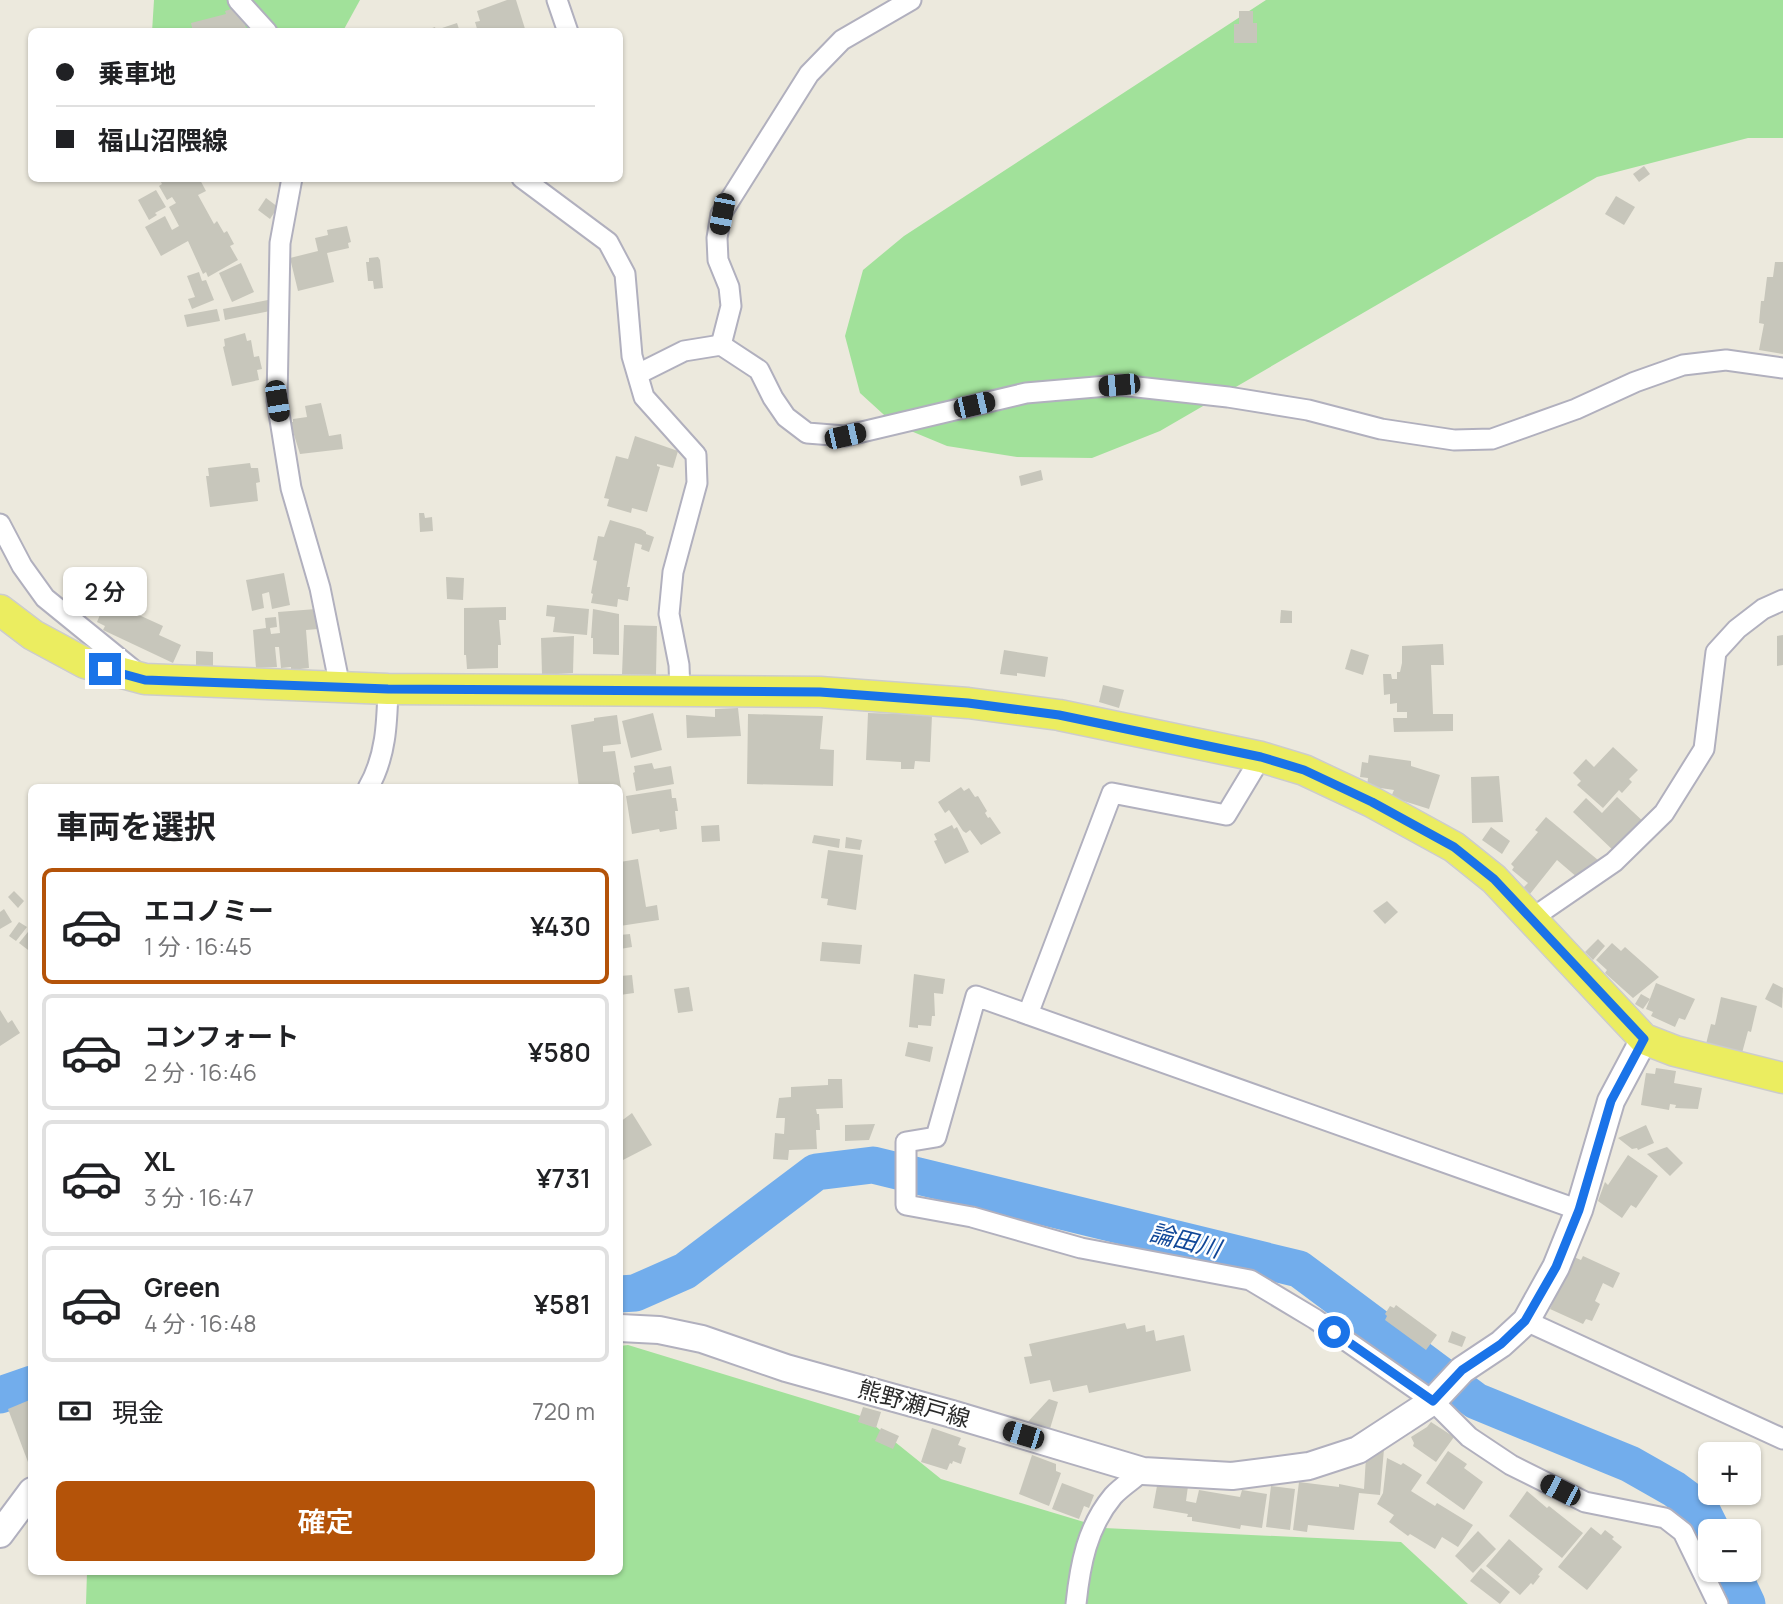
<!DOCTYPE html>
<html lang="ja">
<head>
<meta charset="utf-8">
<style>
  body { margin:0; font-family:Manrope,"Noto Sans JP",sans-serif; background:#f2f2f2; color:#202124; height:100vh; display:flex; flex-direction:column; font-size:26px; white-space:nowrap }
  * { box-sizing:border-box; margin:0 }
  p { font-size:23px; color:#757577 }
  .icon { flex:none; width:38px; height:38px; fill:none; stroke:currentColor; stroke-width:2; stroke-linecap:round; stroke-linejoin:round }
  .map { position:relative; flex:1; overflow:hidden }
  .panel { position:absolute; left:28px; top:784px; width:595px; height:791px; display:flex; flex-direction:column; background:#fff; border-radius:10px; box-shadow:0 2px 5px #0004 }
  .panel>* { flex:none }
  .hud { position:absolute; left:28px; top:28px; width:595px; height:154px; border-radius:10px; box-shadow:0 2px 5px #0004; display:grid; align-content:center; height:154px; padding:0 28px; background:#fff }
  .controls { position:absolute; left:1698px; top:1442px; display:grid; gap:14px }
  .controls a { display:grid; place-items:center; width:63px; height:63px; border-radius:10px; background:#fff; box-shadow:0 2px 5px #0004; font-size:35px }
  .end { position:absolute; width:32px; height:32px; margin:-16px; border:9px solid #1a73e8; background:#fff; box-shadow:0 0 0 4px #fff }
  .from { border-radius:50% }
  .bubble { position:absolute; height:49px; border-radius:10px; background:#fff; box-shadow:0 2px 5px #0004; font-size:23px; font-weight:600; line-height:49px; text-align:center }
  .car { position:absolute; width:21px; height:42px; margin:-21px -10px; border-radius:9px; box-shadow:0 0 5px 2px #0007; background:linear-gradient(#222 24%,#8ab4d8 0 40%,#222 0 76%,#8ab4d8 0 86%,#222 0) }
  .hud b { display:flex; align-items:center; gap:24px; height:66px; font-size:26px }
  .hud b+b { border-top:2px solid #e0e0e0 }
  .hud i { width:18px; height:18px; background:#202124 }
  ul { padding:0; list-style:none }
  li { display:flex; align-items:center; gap:21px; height:116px; margin:0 14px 10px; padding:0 14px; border:4px solid #e0e0e0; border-radius:10px }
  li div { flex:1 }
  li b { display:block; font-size:26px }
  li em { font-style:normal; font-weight:600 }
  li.active { border-color:#b45309 }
  li>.icon { width:63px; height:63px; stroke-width:1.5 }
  h2 { padding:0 28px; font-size:32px; line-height:84px }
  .pay { display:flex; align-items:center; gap:18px; height:77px; padding:0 28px; font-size:26px }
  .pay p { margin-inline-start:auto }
  .primary-button { display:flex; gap:14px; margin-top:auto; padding:14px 28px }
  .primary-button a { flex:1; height:80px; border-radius:10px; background:#b45309; color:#fff; font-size:28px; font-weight:600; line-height:80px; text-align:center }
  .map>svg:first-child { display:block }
  .green { fill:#a1e19a }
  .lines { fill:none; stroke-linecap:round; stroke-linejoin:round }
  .river { stroke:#72adec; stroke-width:37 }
  .building { fill:#c7c6bb }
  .minor-casing { stroke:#b1b0be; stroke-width:23 }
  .secondary-casing { stroke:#b1b0be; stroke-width:30 }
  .primary-casing { stroke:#ccc; stroke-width:33 }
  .minor { stroke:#fff; stroke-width:19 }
  .secondary { stroke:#fff; stroke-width:26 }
  .primary { stroke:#ebed60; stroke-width:30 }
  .route { stroke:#1a73e8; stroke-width:9 }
  .labels { text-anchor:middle; stroke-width:5; stroke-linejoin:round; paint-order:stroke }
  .street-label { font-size:23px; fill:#2a2a2a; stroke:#fff }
  .water-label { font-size:24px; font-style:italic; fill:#104798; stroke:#fff }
</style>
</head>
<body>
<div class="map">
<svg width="1783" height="1604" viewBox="0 0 1783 1604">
  <rect width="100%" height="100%" fill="#ece9dd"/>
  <g class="green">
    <path d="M154 0H360L343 31 152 32Z"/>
    <path d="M1266 0H1783V138H1748L1597 177 1160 431 1092 458 1017 457 947 446 894 424 860 393 845 336 863 270 904 236Z"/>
    <path d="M628 1345 864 1417 941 1479 1104 1528 1401 1542 1468 1604H86L87 1572H620V1346Z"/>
  </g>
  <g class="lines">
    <g class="river">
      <path d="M620 1294 635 1293 685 1271 816 1172 873 1165 1299 1269 1476 1401 1630 1464 1674 1489 1701 1509 1712 1531"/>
      <path d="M0 1395 32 1384"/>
      <path d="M1731 1570 1747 1604"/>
    </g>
  </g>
  <g class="building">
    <path d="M507 0H516L526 32H478L475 22 480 21 477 11Z"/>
    <path d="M237 7 241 10 247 32H193L191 23 226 14 225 11Z"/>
    <path d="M1239 11H1253V23H1257V43H1234V24H1239Z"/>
    <path d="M457 23 460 32H421L435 27 436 30Z"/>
    <path d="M1644 166 1650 174 1639 182 1633 174Z"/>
    <path d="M159 178H199L206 191 198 195 214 224 217 221 224 233 227 231 234 244 230 246 238 260 208 277 206 272 203 274 188 241 161 256 145 227 165 216 172 230 179 226 169 207 176 203 172 197 167 200 159 186 162 184Z"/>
    <path d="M156 190 166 207 155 213 157 215 149 220 138 200Z"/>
    <path d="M1616 196 1635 207 1624 225 1605 214Z"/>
    <path d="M266 198 278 207 270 219 258 210Z"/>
    <path d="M347 226 351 242 348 243 349 248 327 253 334 282 298 291 290 258 318 251 315 238 328 235 327 230Z"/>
    <path d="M378 257 380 260 383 288 374 289 373 281H368L366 262H369V258Z"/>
    <path d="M1775 262H1783V354L1759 350 1764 324 1759 323 1761 301H1764L1767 277H1773Z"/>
    <path d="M241 263 254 292 232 302 219 273Z"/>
    <path d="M199 272 202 281 206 280 214 300 192 309 188 299 195 297 187 276Z"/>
    <path d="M268 300 270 311 225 320 223 309Z"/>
    <path d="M217 309 220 321 187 327 184 315Z"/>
    <path d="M245 333 247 341 251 340 254 357 259 356 262 369 257 370 259 380 232 386 223 347 225 346 224 339Z"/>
    <path d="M321 403 329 436 341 434 343 449 300 454 290 422H293V419L307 417 305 406Z"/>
    <path d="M635 436 678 451 673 468 657 464V466L660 467 647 512 632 508 631 513 607 506 609 499 604 498 616 456 628 459Z"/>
    <path d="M250 463 251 468H258L260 482 256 483 258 501 210 507 206 476H209L208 468Z"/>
    <path d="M1041 470 1043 480 1021 486 1019 476Z"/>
    <path d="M419 513H424L425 518 432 517 433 531 420 532Z"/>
    <path d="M610 520 641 529 646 532V534L654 537 649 552 641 549 642 545 635 543 627 587H630L628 601 618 599 617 607 591 603 593 594 591 593 597 561 593 560 595 551 598 536 604 537Z"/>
    <path d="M284 573 290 605 272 609 269 592 262 594 264 608 252 611 246 580Z"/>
    <path d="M446 577 464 578 463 600 447 599Z"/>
    <path d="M77 585 95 603 84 614 66 597Z"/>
    <path d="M117 605 163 626 159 635 181 645 173 663 103 630 105 626 97 622 102 610 113 615Z"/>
    <path d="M547 605 589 609 587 635 553 632 555 617 546 616Z"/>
    <path d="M506 607V620H499L501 645H498V668L467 669 466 655H464V608Z"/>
    <path d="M316 609 318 629 306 630 309 668 291 670V667L281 668 279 647H275L277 667 256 668 253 630 266 628 265 618 276 617 277 627 270 628 271 634 280 633 278 612Z"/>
    <path d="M593 609 619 614V655L593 654V638H591Z"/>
    <path d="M1281 610 1292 611V623H1280Z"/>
    <path d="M624 625 657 626 656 675 622 674Z"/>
    <path d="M1783 635V665L1777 666V636Z"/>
    <path d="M574 636 573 673 542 675 541 638Z"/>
    <path d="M1443 644 1444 665H1431L1433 714H1453V731L1394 732 1393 718H1407V712H1397V703L1390 704V694L1384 695 1383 674H1391L1392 679H1397V672H1400L1402 663V646Z"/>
    <path d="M1351 649 1369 655 1363 675 1345 669Z"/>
    <path d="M1004 650 1048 657 1045 677 1017 673V676L1000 674Z"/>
    <path d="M196 651 213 652V666H196Z"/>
    <path d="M1103 685 1124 690 1119 708 1099 702Z"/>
    <path d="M738 708 741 736 687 738 686 715 715 717V709Z"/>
    <path d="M653 713 662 750 631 758 622 721Z"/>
    <path d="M868 713 932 715 930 762 915 761 914 769H901V762L866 760Z"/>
    <path d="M748 714 823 716 820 749 834 750 833 786 747 784Z"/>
    <path d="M617 715 621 744 603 746V752L615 751 621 788H579L571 725 594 721V718Z"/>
    <path d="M1613 747 1638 770 1629 779 1632 782 1622 793 1619 790 1603 808 1577 785 1581 781 1573 773 1586 759 1594 767Z"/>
    <path d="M1369 755 1411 761V766L1440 775 1429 809 1391 797 1394 790 1367 786 1368 778 1360 777 1362 762 1368 763Z"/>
    <path d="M652 763 654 769 671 766 674 784 636 791 633 773 635 772 634 766Z"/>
    <path d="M1499 776 1503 822 1472 823 1471 777Z"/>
    <path d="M961 787 964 791 969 788 975 797 978 796 987 811 985 813 988 818 990 817 1001 833 981 845 970 830 966 833 963 831 949 810 945 813 938 802Z"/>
    <path d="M671 789 672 798H676L678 811H675L677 829 660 832 659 829 632 834 626 796Z"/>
    <path d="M1617 797 1647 825 1616 853 1573 812 1586 798 1602 813Z"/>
    <path d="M1546 817 1604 865 1578 878 1557 860 1530 894 1523 888 1528 883 1512 870 1514 867 1511 864 1538 832 1535 830Z"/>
    <path d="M719 825 720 841 702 842 701 826Z"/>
    <path d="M952 825 954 829 957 827 969 852 945 864 934 841 937 840 934 834Z"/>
    <path d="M1491 827 1510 841 1502 854 1482 840Z"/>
    <path d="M814 835 840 839 839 848 812 843Z"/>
    <path d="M846 837 862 840 860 850 845 848Z"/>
    <path d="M828 850 863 855 856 910 827 905 828 899 821 898Z"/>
    <path d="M638 859 646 907 657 905 659 920 620 926V862Z"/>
    <path d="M14 891 24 901 18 908 8 897Z"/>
    <path d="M1387 901 1398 912 1385 924 1373 911Z"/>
    <path d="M4 909 12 922 0 929V912Z"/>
    <path d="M19 922 27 927 16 941 9 936Z"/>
    <path d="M32 927V953L19 943Z"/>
    <path d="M630 934 632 947 620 949V935Z"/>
    <path d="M1598 939 1605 946 1593 960 1585 952Z"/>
    <path d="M822 942 862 945 860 964 820 961Z"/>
    <path d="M1612 943 1621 951 1625 947 1659 977 1633 998 1605 973 1607 970 1596 960Z"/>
    <path d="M914 974 945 979 943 994 934 993 935 1016H932L931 1026 918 1025V1028L909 1027Z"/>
    <path d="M632 975 634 993 620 995V976Z"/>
    <path d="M1656 983 1695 999 1685 1020 1679 1018 1675 1027 1651 1016 1653 1012 1646 1009Z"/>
    <path d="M1773 983 1783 988 1782 1008 1765 999Z"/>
    <path d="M689 987 693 1011 678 1013 674 989Z"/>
    <path d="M1641 994 1650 999 1643 1009 1635 1004Z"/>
    <path d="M1721 997 1757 1006 1751 1032 1748 1031 1742 1053 1706 1044 1711 1024 1715 1025Z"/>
    <path d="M0 1010 8 1023 12 1020 20 1033 0 1046Z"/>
    <path d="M908 1042 933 1047 930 1062 905 1056Z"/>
    <path d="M1656 1068 1676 1071 1674 1083 1702 1088 1698 1109 1675 1108 1676 1105 1670 1104 1669 1110 1641 1105 1646 1073 1655 1074Z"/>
    <path d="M828 1079H842L843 1108 816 1109 817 1114H819L820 1130H816L817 1149 789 1150 788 1160 773 1159 775 1133 784 1134 785 1118H776L779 1098 791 1097V1087L828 1085Z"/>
    <path d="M632 1113 652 1145 623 1160 620 1152V1122Z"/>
    <path d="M875 1124 869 1140 845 1141V1125Z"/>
    <path d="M1646 1125 1654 1143 1638 1150 1637 1148 1632 1149 1618 1138Z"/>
    <path d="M1667 1147 1683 1163 1670 1176 1647 1154Z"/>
    <path d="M1628 1155 1658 1176 1636 1208 1631 1205 1622 1218 1598 1201 1605 1182 1608 1185Z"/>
    <path d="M1583 1256 1620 1273 1613 1288 1603 1283 1595 1301 1600 1304 1592 1321 1586 1319 1583 1324 1550 1309 1574 1257 1581 1260Z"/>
    <path d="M1396 1305 1437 1335 1426 1350 1385 1320 1387 1316 1385 1314 1390 1306 1394 1308Z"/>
    <path d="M1125 1323 1127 1329 1145 1325 1146 1332 1154 1330 1156 1341 1184 1335 1191 1371 1089 1393 1087 1385 1053 1392 1050 1380 1030 1384 1024 1357 1032 1356 1029 1344Z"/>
    <path d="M1452 1331 1466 1337 1462 1347 1448 1342Z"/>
    <path d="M32 1399V1470H31L8 1409Z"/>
    <path d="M1049 1399 1058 1402 1049 1432 1025 1425Z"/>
    <path d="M863 1407 881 1412 876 1428 858 1422Z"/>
    <path d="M1431 1422 1454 1437 1436 1462 1413 1446 1414 1443 1411 1437 1427 1427Z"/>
    <path d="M881 1428 899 1436 893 1449 875 1441Z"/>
    <path d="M932 1428 961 1438 958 1445 966 1448 961 1464 953 1461 952 1464 950 1463 947 1470 921 1462Z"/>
    <path d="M1384 1449 1380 1495 1359 1493 1354 1530 1308 1525 1307 1532 1293 1530 1299 1482 1339 1487V1484L1364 1489 1366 1457Z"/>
    <path d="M1448 1451 1467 1464 1464 1468 1483 1482 1464 1510 1426 1483Z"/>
    <path d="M1032 1455 1056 1464V1471L1061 1473 1049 1506 1019 1494Z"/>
    <path d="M1387 1458 1401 1465 1403 1463 1422 1475 1411 1491 1435 1506 1437 1503 1473 1525 1458 1547 1442 1537 1435 1549 1410 1534 1408 1536 1389 1522 1394 1515 1377 1504 1383 1493Z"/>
    <path d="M1062 1483 1094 1495 1089 1508 1084 1506 1079 1519 1052 1509Z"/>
    <path d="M1166 1483 1188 1486 1186 1501 1196 1503 1199 1490 1240 1497 1242 1490 1267 1494 1262 1528 1241 1525 1240 1529 1192 1521V1517H1187L1188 1514 1153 1508 1157 1486 1165 1487Z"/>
    <path d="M1271 1486 1295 1489 1290 1530 1266 1527Z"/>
    <path d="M1527 1491 1547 1508 1549 1506 1583 1533 1562 1558 1509 1516Z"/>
    <path d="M1591 1527 1601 1535 1605 1530 1614 1537 1612 1539 1622 1547 1587 1590 1558 1567Z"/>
    <path d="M1478 1531 1496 1549 1473 1573 1455 1556Z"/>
    <path d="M1509 1539 1543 1569 1538 1575 1540 1576 1533 1585 1531 1583 1520 1595 1486 1566Z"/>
    <path d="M1481 1568 1510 1592 1500 1604 1470 1581Z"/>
  </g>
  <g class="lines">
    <g class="minor-casing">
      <g id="minor">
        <path d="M238 0 267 32"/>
        <path d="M557 0 568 32"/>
        <path d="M292 178 280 243 277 401 291 488 320 588 340 687"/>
        <path d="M522 178 608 242 625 274 632 356 644 397 696 455 697 483 673 572 669 614 679 665 680 692"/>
        <path d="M721 345 731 306 729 287 718 260 717 238 721 214 809 74 842 40 911 0"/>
        <path d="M638 374 684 351 721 345 759 370 773 398 786 417 807 433 845 436 1026 393 1119 385 1228 397 1308 410 1381 429 1454 440 1492 439 1576 409 1635 382 1683 365 1726 360 1783 368"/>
        <path d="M0 524 22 566 45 598 136 672"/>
        <path d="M368 788C386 757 387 723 388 689"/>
        <path d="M1531 919 1614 862 1664 813 1704 749 1716 652 1737 629 1763 609 1783 600"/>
        <path d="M1028 1014 1112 793 1226 815 1261 757"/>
        <path d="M1579 1210 976 996 936 1137 906 1142V1205L972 1217 1081 1248 1250 1280 1315 1319 1433 1401 1469 1437 1511 1465 1585 1502 1665 1518 1683 1532 1718 1604"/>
        <path d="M1526 1321 1783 1439"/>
        <path d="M1076 1604C1080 1565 1087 1527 1113 1496 1121 1487 1134 1479 1143 1471"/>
      </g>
    </g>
    <g class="secondary-casing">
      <g id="secondary">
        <path d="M620 1328 659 1330 702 1339 786 1368 952 1414 1143 1471 1232 1476 1309 1466 1358 1450 1433 1401 1462 1370 1501 1344 1526 1321 1556 1267 1579 1210 1611 1101 1644 1039"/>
        <path d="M0 1534 32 1491"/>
      </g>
    </g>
    <g class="primary-casing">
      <path id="primary" d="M0 610 33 635 85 663 145 679 388 689 820 692 968 703 1059 715 1261 757 1304 770 1372 802 1454 847 1494 879 1644 1039 1675 1051 1783 1078"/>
    </g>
    <use href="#minor" class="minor"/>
    <use href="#secondary" class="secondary"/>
    <use href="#primary" class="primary"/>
  </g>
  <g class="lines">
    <path class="route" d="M105 669 145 680 388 689 820 692 968 703 1059 715 1261 757 1304 770 1372 802 1454 847 1494 879 1644 1039 1611 1101 1579 1210 1556 1267 1525 1321 1501 1344 1462 1370 1433 1401 1334 1332"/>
  </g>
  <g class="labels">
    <g class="street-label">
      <text transform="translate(914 1404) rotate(16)" y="8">熊野瀬戸線</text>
    </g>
    <g class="water-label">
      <text transform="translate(1185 1241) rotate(14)" y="8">論田川</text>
    </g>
  </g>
</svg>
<div class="controls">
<a>+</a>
<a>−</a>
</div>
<i class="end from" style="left:1334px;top:1332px"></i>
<i class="end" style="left:105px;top:669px"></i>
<div class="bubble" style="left:63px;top:567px;width:84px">2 分</div>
<i class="car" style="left:722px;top:214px;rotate:191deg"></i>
<i class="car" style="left:1119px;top:385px;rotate:265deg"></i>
<i class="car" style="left:277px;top:401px;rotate:171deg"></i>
<i class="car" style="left:974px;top:405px;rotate:77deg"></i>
<i class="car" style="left:845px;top:436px;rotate:77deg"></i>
<i class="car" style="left:1023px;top:1435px;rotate:287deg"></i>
<i class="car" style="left:1560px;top:1490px;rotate:297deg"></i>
<div class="hud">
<b><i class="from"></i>乗車地</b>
<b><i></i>福山沼隈線</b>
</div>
<section class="panel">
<h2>車両を選択</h2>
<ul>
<li class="active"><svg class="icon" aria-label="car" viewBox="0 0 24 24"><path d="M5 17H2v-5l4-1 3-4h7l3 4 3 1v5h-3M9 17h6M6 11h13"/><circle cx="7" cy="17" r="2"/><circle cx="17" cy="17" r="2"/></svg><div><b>エコノミー</b><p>1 分 · 16:45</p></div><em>¥430</em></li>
<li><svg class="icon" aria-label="car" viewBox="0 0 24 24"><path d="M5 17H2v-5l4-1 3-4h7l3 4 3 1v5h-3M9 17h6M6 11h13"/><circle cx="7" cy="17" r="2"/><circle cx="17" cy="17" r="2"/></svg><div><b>コンフォート</b><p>2 分 · 16:46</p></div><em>¥580</em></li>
<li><svg class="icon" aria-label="car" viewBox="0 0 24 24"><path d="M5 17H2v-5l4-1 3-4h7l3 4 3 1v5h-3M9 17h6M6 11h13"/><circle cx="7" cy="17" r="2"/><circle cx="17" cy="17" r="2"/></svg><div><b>XL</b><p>3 分 · 16:47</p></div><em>¥731</em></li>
<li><svg class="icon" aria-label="car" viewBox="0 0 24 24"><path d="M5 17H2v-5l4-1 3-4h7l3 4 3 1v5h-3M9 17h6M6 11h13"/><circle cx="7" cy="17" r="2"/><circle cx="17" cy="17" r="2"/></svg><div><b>Green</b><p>4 分 · 16:48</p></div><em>¥581</em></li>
</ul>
<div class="pay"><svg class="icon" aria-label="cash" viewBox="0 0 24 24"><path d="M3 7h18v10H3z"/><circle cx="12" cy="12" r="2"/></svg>現金<p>720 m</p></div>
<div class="primary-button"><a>確定</a></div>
</section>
</div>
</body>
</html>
